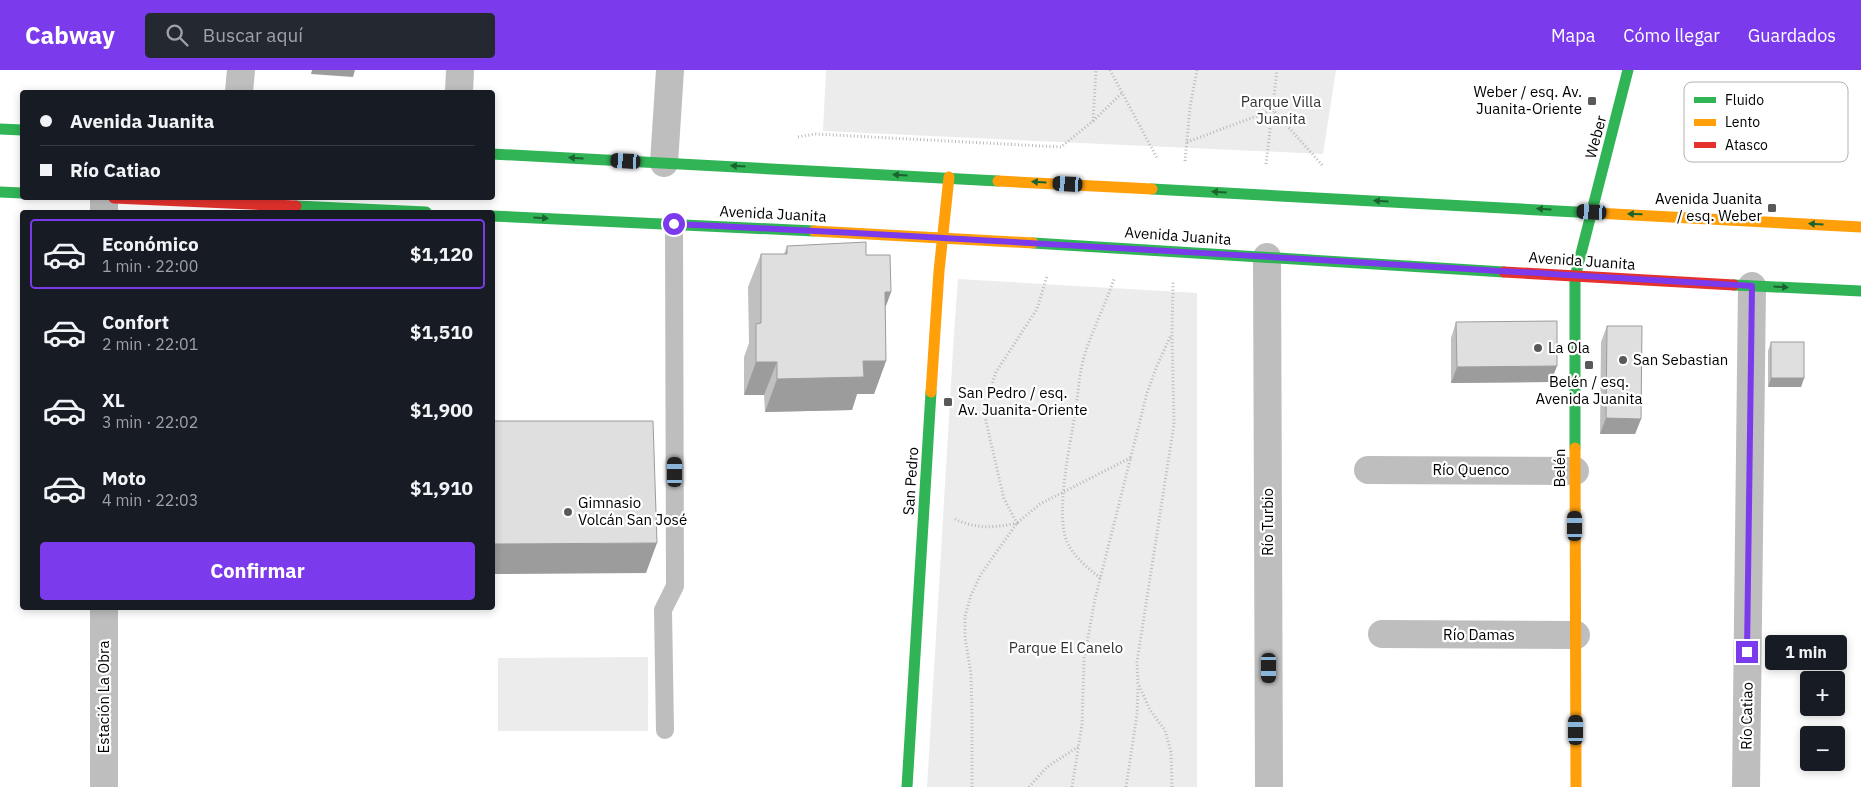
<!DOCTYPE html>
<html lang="es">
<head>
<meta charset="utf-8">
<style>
  body { margin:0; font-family:"IBM Plex Sans",sans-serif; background:#242831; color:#f1f3f6; height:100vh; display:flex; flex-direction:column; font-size:19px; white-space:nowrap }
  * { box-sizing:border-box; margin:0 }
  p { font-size:16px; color:#9ea1a6 }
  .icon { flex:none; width:28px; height:28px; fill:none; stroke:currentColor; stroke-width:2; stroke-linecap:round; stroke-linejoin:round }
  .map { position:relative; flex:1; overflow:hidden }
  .panel { position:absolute; left:20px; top:140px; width:475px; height:400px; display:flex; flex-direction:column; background:#171b24; border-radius:5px; box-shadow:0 2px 8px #0003 }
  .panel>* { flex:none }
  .guide { position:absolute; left:20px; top:20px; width:475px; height:110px; border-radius:5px; box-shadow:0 2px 8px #0003; display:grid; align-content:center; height:110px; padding:0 20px; background:#171b24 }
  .controls { position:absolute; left:1800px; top:601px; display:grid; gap:10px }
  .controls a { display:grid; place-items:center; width:45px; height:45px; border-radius:5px; background:#171b24; box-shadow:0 2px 8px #0003; font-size:25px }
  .end { position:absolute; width:22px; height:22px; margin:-11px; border:6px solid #7c3aed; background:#fff; box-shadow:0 0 0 2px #fff }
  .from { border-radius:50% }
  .bubble { position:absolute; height:35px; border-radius:5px; background:#171b24; box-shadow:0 2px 8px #0003; font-size:16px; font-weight:700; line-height:35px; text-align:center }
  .car { position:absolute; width:15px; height:30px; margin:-15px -8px; border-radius:6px; box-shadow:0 0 4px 1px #0007; background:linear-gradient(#222 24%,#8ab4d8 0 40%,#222 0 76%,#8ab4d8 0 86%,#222 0) }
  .guide b { display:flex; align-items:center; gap:18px; height:48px; font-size:19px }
  .guide b+b { border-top:1px solid #363941 }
  .guide i { width:12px; height:12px; background:#f1f3f6 }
  ul { padding:9px 0 0; list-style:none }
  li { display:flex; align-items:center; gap:15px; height:70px; margin:0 10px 8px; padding:0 10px; border:2px solid transparent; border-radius:5px }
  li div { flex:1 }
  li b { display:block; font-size:19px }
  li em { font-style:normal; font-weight:700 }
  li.on { border-color:#7c3aed }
  li>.icon { width:45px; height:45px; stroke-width:1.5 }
  .primary-button { display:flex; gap:10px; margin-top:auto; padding:10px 20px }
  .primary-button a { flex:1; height:58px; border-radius:5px; background:#7c3aed; color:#fff; font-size:20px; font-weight:700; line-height:58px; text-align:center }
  header { display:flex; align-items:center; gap:30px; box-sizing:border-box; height:70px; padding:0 25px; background:#7c3aed; color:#fff }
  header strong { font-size:24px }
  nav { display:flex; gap:28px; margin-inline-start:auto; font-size:18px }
  .search { width:350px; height:45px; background:#242831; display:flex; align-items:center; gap:12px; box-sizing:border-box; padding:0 18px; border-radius:5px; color:#9ea1a6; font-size:19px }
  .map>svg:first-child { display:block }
  .green { fill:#ececec }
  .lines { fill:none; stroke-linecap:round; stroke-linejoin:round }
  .path { stroke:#b9b9b9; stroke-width:3; stroke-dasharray:1 2.5; stroke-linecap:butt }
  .lane { stroke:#bebebe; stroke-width:18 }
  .street { stroke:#bebebe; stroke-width:28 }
  .fast { stroke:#30b455; stroke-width:11 }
  .slow { stroke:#ff9f0a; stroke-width:11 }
  .jam { stroke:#e5322d; stroke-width:11 }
  .wall { fill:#c0c0c0 }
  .shaded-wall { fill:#9c9c9c }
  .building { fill:#dfdfdf; stroke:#9c9c9c }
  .oneway { fill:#1a632f }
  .route { stroke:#7c3aed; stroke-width:6 }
  .poi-dot { fill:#595959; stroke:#fff; stroke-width:2 }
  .labels { text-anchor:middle; stroke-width:4.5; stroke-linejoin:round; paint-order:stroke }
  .poi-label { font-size:15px; fill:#000; stroke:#fff; text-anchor:start }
  .park-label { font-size:15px; fill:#333; stroke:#fff }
  .street-label { font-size:15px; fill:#000; stroke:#fff }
  .key { fill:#fff; stroke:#b2b2b2; stroke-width:1 }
  .key-label { font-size:14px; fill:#000 }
</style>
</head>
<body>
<header>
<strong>Cabway</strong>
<div class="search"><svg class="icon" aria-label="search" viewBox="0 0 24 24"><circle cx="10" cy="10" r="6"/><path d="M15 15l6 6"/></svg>Buscar aquí</div>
<nav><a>Mapa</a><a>Cómo llegar</a><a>Guardados</a></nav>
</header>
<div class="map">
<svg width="1861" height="717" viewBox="0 0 1861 717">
  <rect width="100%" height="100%" fill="#fff"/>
  <g class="green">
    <path d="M826 0H1336L1323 84 823 61Z"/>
    <path d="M958 209 1197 223V717H927L954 264Z"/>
    <path d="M648 587V661H498V588Z"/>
  </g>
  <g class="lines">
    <g class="path">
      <path d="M1110 0 1157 88"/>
      <path d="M1093 51 1123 22"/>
      <path d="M798 67 815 64 1061 77 1093 51 1096 0"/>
      <path d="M1187 72 1273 40 1323 96"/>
      <path d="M1185 91 1190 37 1197 0"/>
      <path d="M1266 94 1277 0"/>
      <path d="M955 449C975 459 995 458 1017 453L1004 429 985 347 988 326 996 302 1037 239 1047 206"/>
      <path d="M1100 508C1088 498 1074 487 1067 472 1055 443 1070 375 1075 344 1078 325 1079 305 1084 287 1092 260 1105 236 1114 209"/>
      <path d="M972 717V646L971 604 965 567V546L971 525 981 504 1017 453 1040 434 1132 387"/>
      <path d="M1029 717 1047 697 1078 677"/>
      <path d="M1072 717 1082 655 1084 589 1095 529 1147 323 1156 298 1171 265"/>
      <path d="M1126 717 1137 644 1138 616"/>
      <path d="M1172 717 1171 682 1165 660 1150 640 1138 613 1137 592 1174 354 1172 265 1173 212"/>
    </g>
    <path class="lane" d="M665 660 663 540 675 516 674 154"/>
    <g class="street">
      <path d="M239 22 241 0"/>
      <path d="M459 22 460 0"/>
      <path d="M664 93 670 0"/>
      <path d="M104 128V142"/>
      <path d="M1267 187 1269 717"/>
      <path d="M1368 400 1575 401"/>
      <path d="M1382 564 1576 565"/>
      <path d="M104 717V538"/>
      <path d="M1746 717 1752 216"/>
    </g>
    <g class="fast">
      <path d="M0 59 22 60"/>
      <path d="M492 84 998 111"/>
      <path d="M1152 119 1595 143"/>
      <path d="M0 122 22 123"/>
      <path d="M296 136 426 142"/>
      <path d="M492 146 814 161"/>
      <path d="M1033 173 1504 202"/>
      <path d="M1734 215 1861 221"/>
      <path d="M1575 378V207L1628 0"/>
      <path d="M907 717 931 322"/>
    </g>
    <g class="slow">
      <path d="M998 111 1152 119"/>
      <path d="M1595 143 1861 157"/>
      <path d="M814 161 1033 173"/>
      <path d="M931 322 939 201 949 107"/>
      <path d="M1575 378 1576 717"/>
    </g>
    <g class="jam">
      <path d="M114 128 296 136"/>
      <path d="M1504 202 1734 215"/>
    </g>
  </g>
  <g class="wall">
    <path d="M787 176 866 185 891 222 885 238 886 291 874 324H857L852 340 765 342 764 325H744V287L749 273 748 217 761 184H784Z"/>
    <path d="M1456 252 1551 312 1451 313V268Z"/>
    <path d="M1607 256 1641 349 1635 364H1600L1601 272Z"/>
    <path d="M1771 272 1804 308 1801 317H1768V281Z"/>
  </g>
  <g class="shaded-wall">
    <path d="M312 0H355L353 7 311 4Z"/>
    <path d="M885 222H891L879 255Z"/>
    <path d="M863 291H886L874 324H857L852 340 765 342 777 309Z"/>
    <path d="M756 292H777L764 325H744Z"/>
    <path d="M1557 296 1551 312 1451 313 1457 297Z"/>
    <path d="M1771 308H1804L1801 317H1768Z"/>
    <path d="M1606 348 1641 349 1635 364H1600Z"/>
    <path d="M657 473 646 503 492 504V474Z"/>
  </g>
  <g class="building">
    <path d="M866 172V185H890L891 222H885L886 291H863L864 307 777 309V292H756V254L761 253V184H787V176Z"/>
    <path d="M1557 251V296L1457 297 1456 252Z"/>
    <path d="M1607 256H1642L1641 349 1606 348Z"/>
    <rect x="1771" y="272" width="33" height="36"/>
    <path d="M492 351H653L657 473 492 474Z"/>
  </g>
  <defs><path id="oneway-solid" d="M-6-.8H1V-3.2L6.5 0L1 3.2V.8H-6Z" transform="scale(1.25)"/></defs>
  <g class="oneway">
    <use href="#oneway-solid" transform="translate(576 88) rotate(-177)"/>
    <use href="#oneway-solid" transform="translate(738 96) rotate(-177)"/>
    <use href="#oneway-solid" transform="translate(900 105) rotate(-177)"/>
    <use href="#oneway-solid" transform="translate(1039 112) rotate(-177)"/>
    <use href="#oneway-solid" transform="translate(1219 122) rotate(-177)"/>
    <use href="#oneway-solid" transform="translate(1381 131) rotate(-177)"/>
    <use href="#oneway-solid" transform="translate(1544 139) rotate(-177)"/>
    <use href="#oneway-solid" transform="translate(1635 144) rotate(-178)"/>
    <use href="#oneway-solid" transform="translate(541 148) rotate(3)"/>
    <use href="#oneway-solid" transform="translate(1816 154) rotate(-177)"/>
    <use href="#oneway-solid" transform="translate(1781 217) rotate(3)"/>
  </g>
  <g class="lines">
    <path class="route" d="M674 154C1034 171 1393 195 1752 216L1747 582"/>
  </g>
  <g class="poi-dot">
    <rect x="1587" y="26" width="10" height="10" rx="2.5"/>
    <rect x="1767" y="133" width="10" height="10" rx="2.5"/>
    <circle cx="1538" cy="278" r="5"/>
    <circle cx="1623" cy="290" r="5"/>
    <rect x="1584" y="290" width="10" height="10" rx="2.5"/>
    <rect x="943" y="327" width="10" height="10" rx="2.5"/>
    <circle cx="568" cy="442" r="5"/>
  </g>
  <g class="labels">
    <g class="poi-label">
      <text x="1582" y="27" text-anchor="end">Weber / esq. Av.<tspan x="1582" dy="17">Juanita-Oriente</tspan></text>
      <text x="1762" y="134" text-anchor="end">Avenida Juanita<tspan x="1762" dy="17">/ esq. Weber</tspan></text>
      <text x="1548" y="283">La Ola</text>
      <text x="1633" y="295">San Sebastian</text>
      <text x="1589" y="317" text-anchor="middle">Belén / esq.<tspan x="1589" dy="17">Avenida Juanita</tspan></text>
      <text x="958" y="328">San Pedro / esq.<tspan x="958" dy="17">Av. Juanita-Oriente</tspan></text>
      <text x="578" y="438">Gimnasio<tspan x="578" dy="17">Volcán San José</tspan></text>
    </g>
    <g class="park-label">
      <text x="1281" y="37">Parque Villa<tspan x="1281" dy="17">Juanita</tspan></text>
      <text x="1066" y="583">Parque El Canelo</text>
    </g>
    <g class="street-label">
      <text transform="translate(1596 67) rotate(-75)" y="5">Weber</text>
      <text transform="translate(773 144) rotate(3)" y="5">Avenida Juanita</text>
      <text transform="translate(1178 166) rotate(4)" y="5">Avenida Juanita</text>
      <text transform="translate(1582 191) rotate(4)" y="5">Avenida Juanita</text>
      <text transform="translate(1560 398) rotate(-90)" y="5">Belén</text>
      <text x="1471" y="405">Río Quenco</text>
      <text transform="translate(911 411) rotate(-86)" y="5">San Pedro</text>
      <text transform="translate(1268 452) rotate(-90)" y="5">Río Turbio</text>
      <text x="1479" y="570">Río Damas</text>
      <text transform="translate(104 627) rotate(-90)" y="5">Estación La Obra</text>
      <text transform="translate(1747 646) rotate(-89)" y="5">Río Catiao</text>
    </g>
  </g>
  <rect x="1684" y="12" width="164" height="80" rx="8" class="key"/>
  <rect x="1694" y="27" width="22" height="6" fill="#30b455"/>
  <rect x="1694" y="49" width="22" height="7" fill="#ff9f0a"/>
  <rect x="1694" y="72" width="22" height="6" fill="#e5322d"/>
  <g class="key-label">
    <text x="1725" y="35">Fluido</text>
    <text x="1725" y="57">Lento</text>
    <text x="1725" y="80">Atasco</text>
  </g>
</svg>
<div class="controls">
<a>+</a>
<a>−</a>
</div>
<i class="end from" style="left:674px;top:154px"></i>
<i class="end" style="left:1747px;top:582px"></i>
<div class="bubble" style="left:1765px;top:565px;width:82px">1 min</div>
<i class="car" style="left:626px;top:91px;rotate:273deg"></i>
<i class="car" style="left:1068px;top:114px;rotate:273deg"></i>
<i class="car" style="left:1592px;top:142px;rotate:273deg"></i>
<i class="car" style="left:675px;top:402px;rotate:0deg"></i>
<i class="car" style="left:1575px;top:456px;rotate:0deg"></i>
<i class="car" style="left:1269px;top:598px;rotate:180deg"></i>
<i class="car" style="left:1576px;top:660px;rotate:0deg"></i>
<div class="guide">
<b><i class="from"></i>Avenida Juanita</b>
<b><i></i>Río Catiao</b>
</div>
<section class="panel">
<ul>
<li class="on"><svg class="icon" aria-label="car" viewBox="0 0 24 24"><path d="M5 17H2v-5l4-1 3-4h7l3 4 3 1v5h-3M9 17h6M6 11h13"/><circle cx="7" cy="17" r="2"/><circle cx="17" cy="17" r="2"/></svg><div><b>Económico</b><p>1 min · 22:00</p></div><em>$1,120</em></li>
<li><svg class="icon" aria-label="car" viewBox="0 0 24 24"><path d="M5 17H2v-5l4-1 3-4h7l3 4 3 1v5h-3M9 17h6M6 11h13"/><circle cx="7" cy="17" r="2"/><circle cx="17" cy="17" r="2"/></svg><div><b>Confort</b><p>2 min · 22:01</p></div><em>$1,510</em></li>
<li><svg class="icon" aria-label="car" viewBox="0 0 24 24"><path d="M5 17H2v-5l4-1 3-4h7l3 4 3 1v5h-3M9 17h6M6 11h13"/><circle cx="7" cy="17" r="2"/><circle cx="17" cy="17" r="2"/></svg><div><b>XL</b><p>3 min · 22:02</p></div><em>$1,900</em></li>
<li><svg class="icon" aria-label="car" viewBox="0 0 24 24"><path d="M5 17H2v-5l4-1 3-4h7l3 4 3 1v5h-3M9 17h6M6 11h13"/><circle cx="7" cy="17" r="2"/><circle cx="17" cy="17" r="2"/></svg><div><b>Moto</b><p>4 min · 22:03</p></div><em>$1,910</em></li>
</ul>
<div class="primary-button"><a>Confirmar</a></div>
</section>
</div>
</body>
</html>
